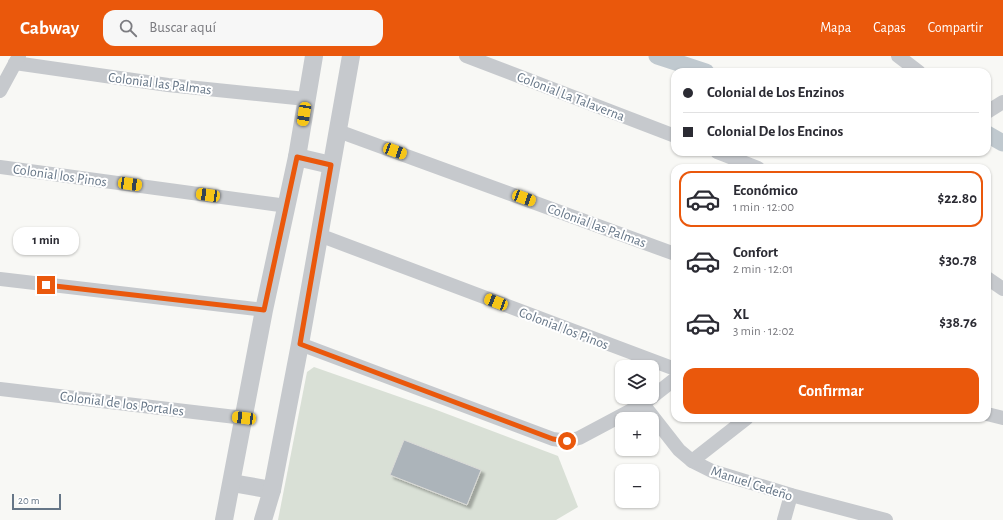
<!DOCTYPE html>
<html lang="es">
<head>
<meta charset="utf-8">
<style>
  body { margin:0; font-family:"Alegreya Sans",sans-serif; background:#f7f7f7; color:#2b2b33; height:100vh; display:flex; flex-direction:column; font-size:15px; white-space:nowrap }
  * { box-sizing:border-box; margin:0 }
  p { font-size:13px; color:#7c7c81 }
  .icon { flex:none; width:22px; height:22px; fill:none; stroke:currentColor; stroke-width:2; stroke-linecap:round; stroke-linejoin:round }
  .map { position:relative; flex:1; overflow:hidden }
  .details { position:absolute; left:671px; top:108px; width:320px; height:258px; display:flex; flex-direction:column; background:#fff; border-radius:12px; box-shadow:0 1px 3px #0004 }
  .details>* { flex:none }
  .top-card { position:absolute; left:671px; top:12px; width:320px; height:88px; border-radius:12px; box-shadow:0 1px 3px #0004; display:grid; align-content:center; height:88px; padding:0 12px; background:#fff }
  .controls { position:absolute; left:615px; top:304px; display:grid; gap:8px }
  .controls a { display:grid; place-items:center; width:44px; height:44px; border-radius:8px; background:#fff; box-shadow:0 1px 3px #0004; font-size:20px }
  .scale { position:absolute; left:12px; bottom:10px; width:49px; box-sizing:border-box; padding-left:4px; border:2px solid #667687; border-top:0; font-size:11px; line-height:14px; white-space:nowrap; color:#667687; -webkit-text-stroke:3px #fff; paint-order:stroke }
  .end { position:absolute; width:18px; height:18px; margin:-9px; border:5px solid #ea580c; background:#fff; box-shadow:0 0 0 2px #fff }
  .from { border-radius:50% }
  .bubble { position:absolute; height:28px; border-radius:12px; background:#fff; box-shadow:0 1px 3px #0004; font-size:13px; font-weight:700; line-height:28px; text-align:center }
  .car { position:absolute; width:12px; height:24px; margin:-12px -6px; border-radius:5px; box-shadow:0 0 3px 1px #0007; background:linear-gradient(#f5c518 24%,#345 0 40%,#f5c518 0 76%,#345 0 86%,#f5c518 0) }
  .top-card b { display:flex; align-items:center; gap:14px; height:38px; font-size:15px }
  .top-card b+b { border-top:1px solid #e1e1e2 }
  .top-card i { width:10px; height:10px; background:#2b2b33 }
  ul { padding:7px 0 0; list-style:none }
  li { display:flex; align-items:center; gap:12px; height:56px; margin:0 8px 6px; padding:0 4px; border:2px solid transparent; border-radius:12px }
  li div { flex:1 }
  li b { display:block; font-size:15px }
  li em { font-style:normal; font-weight:700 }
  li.on { border-color:#ea580c }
  li>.icon { width:36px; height:36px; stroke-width:1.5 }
  .action { display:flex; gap:8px; margin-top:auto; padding:8px 12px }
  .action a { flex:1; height:46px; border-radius:12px; background:#ea580c; color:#fff; font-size:16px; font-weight:700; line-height:46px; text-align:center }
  header { display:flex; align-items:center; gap:24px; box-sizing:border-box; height:56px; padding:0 20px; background:#ea580c; color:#fff }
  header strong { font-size:19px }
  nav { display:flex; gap:22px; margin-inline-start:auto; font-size:14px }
  .search { width:280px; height:36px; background:#f7f7f7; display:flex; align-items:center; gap:10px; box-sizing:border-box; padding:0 14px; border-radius:12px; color:#7c7c81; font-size:15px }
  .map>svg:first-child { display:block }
  .green { fill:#d9e0d6 }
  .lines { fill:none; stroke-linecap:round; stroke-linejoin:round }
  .canal { stroke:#c0c9cf; stroke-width:17 }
  .building { fill:#acb4ba; stroke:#dadad7; filter:url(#shadow) }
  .minor { stroke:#c6c9cd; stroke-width:14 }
  .tertiary { stroke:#c6c9cd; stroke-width:18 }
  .route { stroke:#ea580c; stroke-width:5 }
  .labels { text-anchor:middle; stroke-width:4; stroke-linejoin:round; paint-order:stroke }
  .street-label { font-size:14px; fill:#667687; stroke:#fff }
</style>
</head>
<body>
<header>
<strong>Cabway</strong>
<div class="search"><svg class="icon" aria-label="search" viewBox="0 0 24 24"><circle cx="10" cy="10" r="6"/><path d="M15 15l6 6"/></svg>Buscar aquí</div>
<nav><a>Mapa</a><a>Capas</a><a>Compartir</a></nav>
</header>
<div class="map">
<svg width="1003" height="464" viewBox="0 0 1003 464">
  <defs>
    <filter id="shadow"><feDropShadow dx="3.5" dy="3.5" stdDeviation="1" flood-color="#0004"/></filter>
  </defs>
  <rect width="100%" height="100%" fill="#f8f8f5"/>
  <path class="green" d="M314 311 434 353 558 400 578 451 556 464H278L307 316Z"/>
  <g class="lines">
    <g class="canal">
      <path d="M657 0 706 16"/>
      <path d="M987 78 1003 87"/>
    </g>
  </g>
  <path class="building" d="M404 384 481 414 467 449 390 419Z"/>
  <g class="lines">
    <g class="minor">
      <path d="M466 0 675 80"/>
      <path d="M898 0 919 16"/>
      <path d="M15 7 168 29 306 43"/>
      <path d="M0 35 19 0"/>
      <path d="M987 56 1003 46"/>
      <path d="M338 75 675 198"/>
      <path d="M717 96 758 112"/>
      <path d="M0 111 287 150"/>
      <path d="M319 179 675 313"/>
      <path d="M987 222 1003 233"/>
      <path d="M0 223 264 254"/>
      <path d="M300 288 553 383 567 385 579 382 643 348 652 341"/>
      <path d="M0 333 244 362"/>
      <path d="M652 341 675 323"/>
      <path d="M643 348 679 394 692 405 712 415 791 439 886 464"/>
      <path d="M987 358 1003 362"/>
      <path d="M692 405 747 362"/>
      <path d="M784 464 791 439"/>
    </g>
    <g class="tertiary">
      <path d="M297 101 331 109"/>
      <path d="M232 427 272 434"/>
      <path d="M224 464 264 254 297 101 314 0"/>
      <path d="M263 464 272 434 300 288 351 0"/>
    </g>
  </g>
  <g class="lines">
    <path class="route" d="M46 229 264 254 297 101 331 109 300 288 553 383 567 385"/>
  </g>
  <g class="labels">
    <g class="street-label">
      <text transform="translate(160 27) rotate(7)" y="5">Colonial las Palmas</text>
      <text transform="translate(571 40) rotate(21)" y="5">Colonial La Talaverna</text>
      <text transform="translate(60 119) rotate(8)" y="5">Colonial los Pinos</text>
      <text transform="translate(597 169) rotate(20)" y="5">Colonial las Palmas</text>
      <text transform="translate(564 272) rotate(21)" y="5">Colonial los Pinos</text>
      <text transform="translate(122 347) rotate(7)" y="5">Colonial de los Portales</text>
      <text transform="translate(752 427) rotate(18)" y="5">Manuel Cedeño</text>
    </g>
  </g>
</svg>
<div class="controls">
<a><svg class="icon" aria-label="layers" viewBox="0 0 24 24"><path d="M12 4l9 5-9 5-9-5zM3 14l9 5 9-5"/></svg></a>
<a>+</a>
<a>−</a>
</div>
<div class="scale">20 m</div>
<i class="end from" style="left:567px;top:385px"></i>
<i class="end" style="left:46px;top:229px"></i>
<div class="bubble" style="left:13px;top:171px;width:66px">1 min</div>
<i class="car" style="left:304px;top:58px;rotate:189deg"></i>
<i class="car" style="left:395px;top:95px;rotate:110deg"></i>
<i class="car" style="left:130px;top:128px;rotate:98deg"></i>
<i class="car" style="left:208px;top:139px;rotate:278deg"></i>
<i class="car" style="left:524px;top:142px;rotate:110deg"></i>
<i class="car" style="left:496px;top:246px;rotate:291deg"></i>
<i class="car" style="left:244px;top:362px;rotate:277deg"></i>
<div class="top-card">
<b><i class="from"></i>Colonial de Los Enzinos</b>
<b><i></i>Colonial De los Encinos</b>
</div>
<section class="details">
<ul>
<li class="on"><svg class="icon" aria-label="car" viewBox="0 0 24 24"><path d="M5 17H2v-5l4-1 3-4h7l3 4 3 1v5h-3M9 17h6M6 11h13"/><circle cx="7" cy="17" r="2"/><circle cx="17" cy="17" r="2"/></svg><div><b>Económico</b><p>1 min · 12:00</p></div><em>$22.80</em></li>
<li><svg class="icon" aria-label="car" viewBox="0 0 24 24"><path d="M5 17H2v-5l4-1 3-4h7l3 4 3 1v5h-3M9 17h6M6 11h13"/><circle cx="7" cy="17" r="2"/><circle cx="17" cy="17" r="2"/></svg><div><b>Confort</b><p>2 min · 12:01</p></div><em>$30.78</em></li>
<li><svg class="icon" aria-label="car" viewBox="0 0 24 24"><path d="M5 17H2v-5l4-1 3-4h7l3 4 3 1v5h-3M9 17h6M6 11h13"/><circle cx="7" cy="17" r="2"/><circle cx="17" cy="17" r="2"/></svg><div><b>XL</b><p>3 min · 12:02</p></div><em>$38.76</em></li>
</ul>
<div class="action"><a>Confirmar</a></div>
</section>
</div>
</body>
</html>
